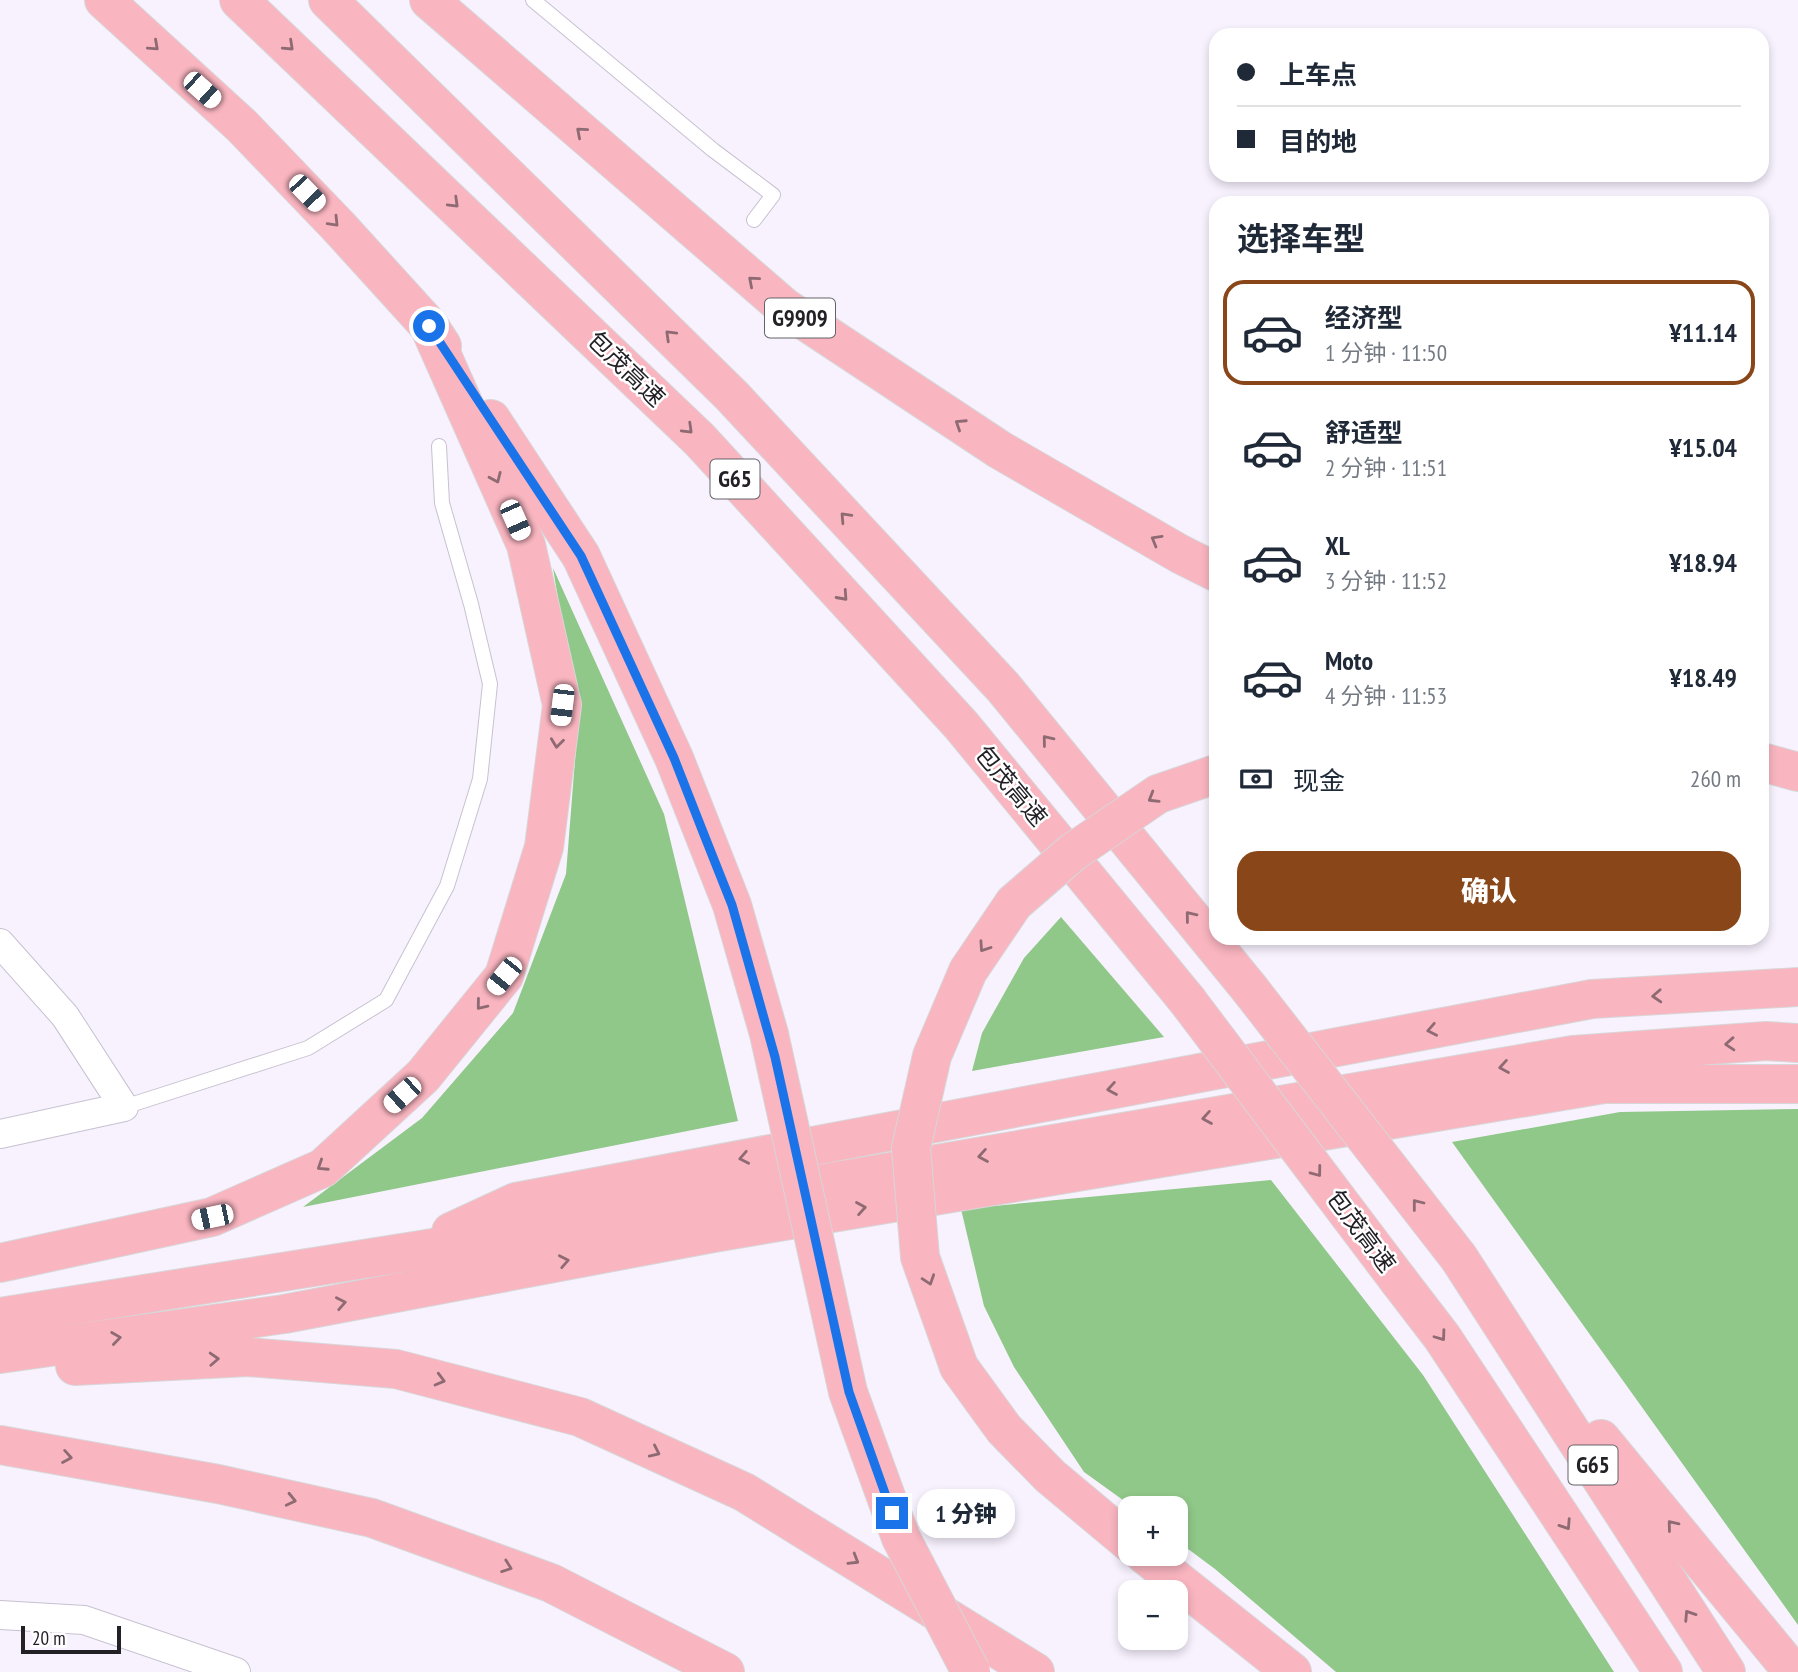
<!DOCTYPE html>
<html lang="zh">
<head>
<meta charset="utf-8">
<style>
  body { margin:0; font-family:"PT Sans Narrow","Noto Sans SC",sans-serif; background:#f6f6f7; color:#1f2937; height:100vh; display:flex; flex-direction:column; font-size:26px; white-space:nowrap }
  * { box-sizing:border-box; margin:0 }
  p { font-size:23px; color:#747a83 }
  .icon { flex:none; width:38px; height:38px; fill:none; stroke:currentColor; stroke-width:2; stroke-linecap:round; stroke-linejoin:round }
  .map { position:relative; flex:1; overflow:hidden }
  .panel { position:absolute; left:1209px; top:196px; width:560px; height:749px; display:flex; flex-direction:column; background:#fff; border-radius:21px; box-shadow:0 4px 10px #0003 }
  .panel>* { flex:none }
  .top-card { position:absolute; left:1209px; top:28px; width:560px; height:154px; border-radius:21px; box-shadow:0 4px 10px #0003; display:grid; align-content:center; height:154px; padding:0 28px; background:#fff }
  .fabs { position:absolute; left:1118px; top:1496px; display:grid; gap:14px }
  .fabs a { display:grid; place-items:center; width:70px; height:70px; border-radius:14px; background:#fff; box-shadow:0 4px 10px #0003; font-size:35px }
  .scale { position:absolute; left:21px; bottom:18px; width:100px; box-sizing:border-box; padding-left:7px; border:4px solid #232026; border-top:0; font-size:19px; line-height:24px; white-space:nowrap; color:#232026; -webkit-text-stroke:5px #fff; paint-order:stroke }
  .end { position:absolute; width:32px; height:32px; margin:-16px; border:9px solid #1a73e8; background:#fff; box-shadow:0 0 0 4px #fff }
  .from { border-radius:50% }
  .bubble { position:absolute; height:49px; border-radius:21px; background:#fff; box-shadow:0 4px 10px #0003; font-size:23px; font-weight:800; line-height:49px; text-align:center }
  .car { position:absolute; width:21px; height:42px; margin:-21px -10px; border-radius:9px; box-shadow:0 0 5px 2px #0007; background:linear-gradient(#fff 24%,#345 0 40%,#fff 0 76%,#345 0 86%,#fff 0) }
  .top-card b { display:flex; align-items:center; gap:24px; height:66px; font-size:26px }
  .top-card b+b { border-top:2px solid #e0e1e3 }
  .top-card i { width:18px; height:18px; background:#1f2937 }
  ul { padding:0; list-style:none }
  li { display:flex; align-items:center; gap:21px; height:105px; margin:0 14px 10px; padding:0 14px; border:4px solid transparent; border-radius:21px }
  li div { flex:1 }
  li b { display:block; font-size:26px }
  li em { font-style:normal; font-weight:800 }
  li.active { border-color:#894618 }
  li>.icon { width:63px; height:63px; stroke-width:1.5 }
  h2 { padding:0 28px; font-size:32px; line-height:84px }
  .pay { display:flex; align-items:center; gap:18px; height:77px; padding:0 28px; font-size:26px }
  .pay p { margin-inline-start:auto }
  .cta { display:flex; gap:14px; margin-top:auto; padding:14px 28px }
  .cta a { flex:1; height:80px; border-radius:21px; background:#894618; color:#fff; font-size:28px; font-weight:800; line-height:80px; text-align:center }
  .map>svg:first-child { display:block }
  .forest { fill:#90c889 }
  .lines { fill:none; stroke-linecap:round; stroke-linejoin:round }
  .service-casing { stroke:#c8c1d0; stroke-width:16 }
  .minor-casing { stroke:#c8c1d0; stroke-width:30 }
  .motorway-casing { stroke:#d7d7d8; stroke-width:40 }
  .service { stroke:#fff; stroke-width:14 }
  .minor { stroke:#fff; stroke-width:28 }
  .motorway { stroke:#f9b5c0; stroke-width:38 }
  .motorway-bridge-casing { stroke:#d7d7d8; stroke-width:40; stroke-linecap:butt }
  .motorway-bridge { stroke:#f9b5c0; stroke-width:38 }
  .oneway { stroke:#8e6a73 }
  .route { stroke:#1a73e8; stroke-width:9 }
  .labels { text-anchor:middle; stroke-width:5; stroke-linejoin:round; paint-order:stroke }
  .shield { fill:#fff; stroke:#656367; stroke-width:2 }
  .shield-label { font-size:23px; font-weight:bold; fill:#232026 }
  .street-label { font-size:24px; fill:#232026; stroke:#fff }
</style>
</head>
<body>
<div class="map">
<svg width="1798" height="1672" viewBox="0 0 1798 1672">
  <rect width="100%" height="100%" fill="#f8f2ff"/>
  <g class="forest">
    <path d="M553 568 664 814 738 1121 303 1207 422 1118 513 1013 566 874 578 722Z"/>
    <path d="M1061 917 1164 1037 972 1071 982 1033 1024 958Z"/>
    <path d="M1798 1109V1625L1452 1142 1620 1112Z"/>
    <path d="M1271 1180 1423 1375 1614 1672H1336L1215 1569 1176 1540V1508H1134L1084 1472 1014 1367 984 1306 961 1209Z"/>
  </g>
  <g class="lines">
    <g class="service-casing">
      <g id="service">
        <path d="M533 0 713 150 773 195 754 220"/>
        <path d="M124 1107 308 1048 386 1000 447 886 480 779 490 684 471 604 442 503 439 446"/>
      </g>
    </g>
    <g class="minor-casing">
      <g id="minor">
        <path d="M0 943 65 1016 124 1107 0 1134"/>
        <path d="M0 1615 84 1620 236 1672"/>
      </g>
    </g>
    <g class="motorway-casing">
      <g id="motorway">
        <path d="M104 0 242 126 339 227 429 326 442 346"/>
        <path d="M239 0 700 440 961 725 1187 1000"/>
        <path d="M328 0 732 396 1003 687 1249 988"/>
        <path d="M429 0 784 307 1000 450 1180 554 1216 572"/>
        <path d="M491 419 581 556 674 758 732 905 769 1034"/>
        <path d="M1762 762 1798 772"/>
        <path d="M451 1232 516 1202 1592 999 1798 987"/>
        <path d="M1459 1258 1726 1672"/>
        <path d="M0 1263 212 1217 323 1168 423 1076 504 976 544 847 562 705 526 545 429 326"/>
        <path d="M1399 1281 1442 1337 1663 1672"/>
        <path d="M0 1317 615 1219 1573 1055 1766 1041 1798 1043"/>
        <path d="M0 1354 284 1314 713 1233 1604 1084H1798"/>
        <path d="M75 1366 248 1357 396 1369 580 1417 744 1492 1035 1672"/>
        <path d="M959 1367 1004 1429 1050 1476 1130 1543"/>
        <path d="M1601 1439 1793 1672"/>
        <path d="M0 1445 218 1484 372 1518 551 1583 725 1672"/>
        <path d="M1144 1554 1292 1672"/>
      </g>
    </g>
    <use href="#service" class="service"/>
    <use href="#minor" class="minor"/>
    <use href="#motorway" class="motorway"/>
    <g class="motorway-bridge-casing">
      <g id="motorway-bridge">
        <path d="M1249 988 1459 1258"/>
        <path d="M1187 1000 1399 1281"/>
        <path d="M769 1034 848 1392 901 1538 971 1672"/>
        <path d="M959 1367 920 1257 911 1148 932 1056 968 971 1014 903 1073 852 1158 794 1216 774"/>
      </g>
    </g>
    <use href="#motorway-bridge" class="motorway-bridge"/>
  </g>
  <defs><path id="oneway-chevron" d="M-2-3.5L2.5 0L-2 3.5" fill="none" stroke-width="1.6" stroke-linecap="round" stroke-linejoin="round" transform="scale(1.75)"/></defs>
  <g class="oneway">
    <use href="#oneway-chevron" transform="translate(154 46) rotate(42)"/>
    <use href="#oneway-chevron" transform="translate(289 46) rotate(43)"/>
    <use href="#oneway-chevron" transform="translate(581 132) rotate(-139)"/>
    <use href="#oneway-chevron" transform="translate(454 203) rotate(44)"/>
    <use href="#oneway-chevron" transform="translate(334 222) rotate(46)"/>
    <use href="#oneway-chevron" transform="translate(753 281) rotate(-139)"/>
    <use href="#oneway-chevron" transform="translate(670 335) rotate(-136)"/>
    <use href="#oneway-chevron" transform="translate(960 424) rotate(-147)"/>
    <use href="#oneway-chevron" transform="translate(688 429) rotate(44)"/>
    <use href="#oneway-chevron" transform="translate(496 478) rotate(66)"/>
    <use href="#oneway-chevron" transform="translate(845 517) rotate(-133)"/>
    <use href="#oneway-chevron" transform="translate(1156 540) rotate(-150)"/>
    <use href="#oneway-chevron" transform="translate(843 596) rotate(48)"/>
    <use href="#oneway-chevron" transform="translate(1047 740) rotate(-129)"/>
    <use href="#oneway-chevron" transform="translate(557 743) rotate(97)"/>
    <use href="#oneway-chevron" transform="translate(1153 798) rotate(149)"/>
    <use href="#oneway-chevron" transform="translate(1190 916) rotate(-129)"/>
    <use href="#oneway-chevron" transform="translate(984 947) rotate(124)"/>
    <use href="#oneway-chevron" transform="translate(1657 996) rotate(177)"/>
    <use href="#oneway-chevron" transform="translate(481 1005) rotate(129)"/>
    <use href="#oneway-chevron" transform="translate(1432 1030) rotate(169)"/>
    <use href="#oneway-chevron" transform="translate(1730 1044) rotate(176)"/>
    <use href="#oneway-chevron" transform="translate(1504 1067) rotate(170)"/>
    <use href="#oneway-chevron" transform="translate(1112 1089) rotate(170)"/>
    <use href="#oneway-chevron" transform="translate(1207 1118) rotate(170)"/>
    <use href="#oneway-chevron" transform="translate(983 1156) rotate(170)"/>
    <use href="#oneway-chevron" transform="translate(744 1158) rotate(169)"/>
    <use href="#oneway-chevron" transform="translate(322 1166) rotate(147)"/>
    <use href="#oneway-chevron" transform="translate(1317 1172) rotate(53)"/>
    <use href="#oneway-chevron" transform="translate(1417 1204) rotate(-128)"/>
    <use href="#oneway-chevron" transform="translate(861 1208) rotate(-10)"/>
    <use href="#oneway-chevron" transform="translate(564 1261) rotate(-11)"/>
    <use href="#oneway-chevron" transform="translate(929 1280) rotate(71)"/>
    <use href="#oneway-chevron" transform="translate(341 1303) rotate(-11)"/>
    <use href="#oneway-chevron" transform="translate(1441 1336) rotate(54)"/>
    <use href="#oneway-chevron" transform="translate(116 1338) rotate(-8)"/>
    <use href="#oneway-chevron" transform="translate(214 1359) rotate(-3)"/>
    <use href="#oneway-chevron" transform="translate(440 1380) rotate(15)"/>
    <use href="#oneway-chevron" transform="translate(655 1452) rotate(25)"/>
    <use href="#oneway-chevron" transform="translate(67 1457) rotate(10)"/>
    <use href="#oneway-chevron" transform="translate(291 1500) rotate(13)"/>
    <use href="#oneway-chevron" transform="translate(1566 1525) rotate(57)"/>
    <use href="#oneway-chevron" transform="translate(1672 1525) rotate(-129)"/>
    <use href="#oneway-chevron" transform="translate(854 1560) rotate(31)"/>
    <use href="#oneway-chevron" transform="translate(507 1567) rotate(20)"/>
    <use href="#oneway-chevron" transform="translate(1689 1615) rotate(-123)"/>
  </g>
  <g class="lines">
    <path class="route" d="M429 326 581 556 674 758 703 832 732 905 775 1057 849 1392 892 1513"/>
  </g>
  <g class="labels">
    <g class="shield">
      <rect x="765" y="298.5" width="70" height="39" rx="5"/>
      <rect x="710.5" y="459.5" width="49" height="39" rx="5"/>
      <rect x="1568.5" y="1445.5" width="49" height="39" rx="5"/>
    </g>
    <g class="shield-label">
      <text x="800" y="326">G9909</text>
      <text x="735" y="487">G65</text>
      <text x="1593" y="1473">G65</text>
    </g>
    <g class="street-label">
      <text transform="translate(626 369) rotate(44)" y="8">包茂高速</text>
      <text transform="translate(1011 786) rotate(50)" y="8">包茂高速</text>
      <text transform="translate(1361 1231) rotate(53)" y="8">包茂高速</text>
    </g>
  </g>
</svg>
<div class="fabs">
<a>+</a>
<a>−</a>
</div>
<div class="scale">20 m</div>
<i class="end from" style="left:429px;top:326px"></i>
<i class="end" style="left:892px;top:1513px"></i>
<div class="bubble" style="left:917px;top:1489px;width:98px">1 分钟</div>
<i class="car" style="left:202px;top:90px;rotate:132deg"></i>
<i class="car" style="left:307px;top:193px;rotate:136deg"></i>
<i class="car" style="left:515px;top:520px;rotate:156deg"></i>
<i class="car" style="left:562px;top:705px;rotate:187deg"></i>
<i class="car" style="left:504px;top:976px;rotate:219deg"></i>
<i class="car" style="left:402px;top:1095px;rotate:228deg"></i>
<i class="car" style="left:212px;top:1217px;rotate:258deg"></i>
<div class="top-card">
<b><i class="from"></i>上车点</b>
<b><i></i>目的地</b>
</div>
<section class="panel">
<h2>选择车型</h2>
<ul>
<li class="active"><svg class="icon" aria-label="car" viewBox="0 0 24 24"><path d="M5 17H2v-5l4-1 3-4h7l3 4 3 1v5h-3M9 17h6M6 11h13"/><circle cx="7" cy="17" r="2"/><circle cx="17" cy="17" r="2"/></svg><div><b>经济型</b><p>1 分钟 · 11:50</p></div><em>¥11.14</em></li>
<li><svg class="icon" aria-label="car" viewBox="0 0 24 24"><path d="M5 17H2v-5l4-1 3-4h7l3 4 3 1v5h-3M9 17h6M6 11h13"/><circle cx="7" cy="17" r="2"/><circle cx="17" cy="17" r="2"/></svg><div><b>舒适型</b><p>2 分钟 · 11:51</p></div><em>¥15.04</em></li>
<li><svg class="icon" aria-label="car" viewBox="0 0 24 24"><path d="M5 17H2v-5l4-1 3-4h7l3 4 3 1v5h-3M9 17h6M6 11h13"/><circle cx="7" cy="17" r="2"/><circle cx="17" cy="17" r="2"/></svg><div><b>XL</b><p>3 分钟 · 11:52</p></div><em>¥18.94</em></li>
<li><svg class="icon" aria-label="car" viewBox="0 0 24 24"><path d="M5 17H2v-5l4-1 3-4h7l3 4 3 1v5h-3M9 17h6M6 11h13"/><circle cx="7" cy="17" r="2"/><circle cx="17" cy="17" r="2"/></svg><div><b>Moto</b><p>4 分钟 · 11:53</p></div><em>¥18.49</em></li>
</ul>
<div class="pay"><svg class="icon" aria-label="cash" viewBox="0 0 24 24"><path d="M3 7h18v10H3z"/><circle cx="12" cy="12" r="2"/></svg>现金<p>260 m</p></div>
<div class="cta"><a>确认</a></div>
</section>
</div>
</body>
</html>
